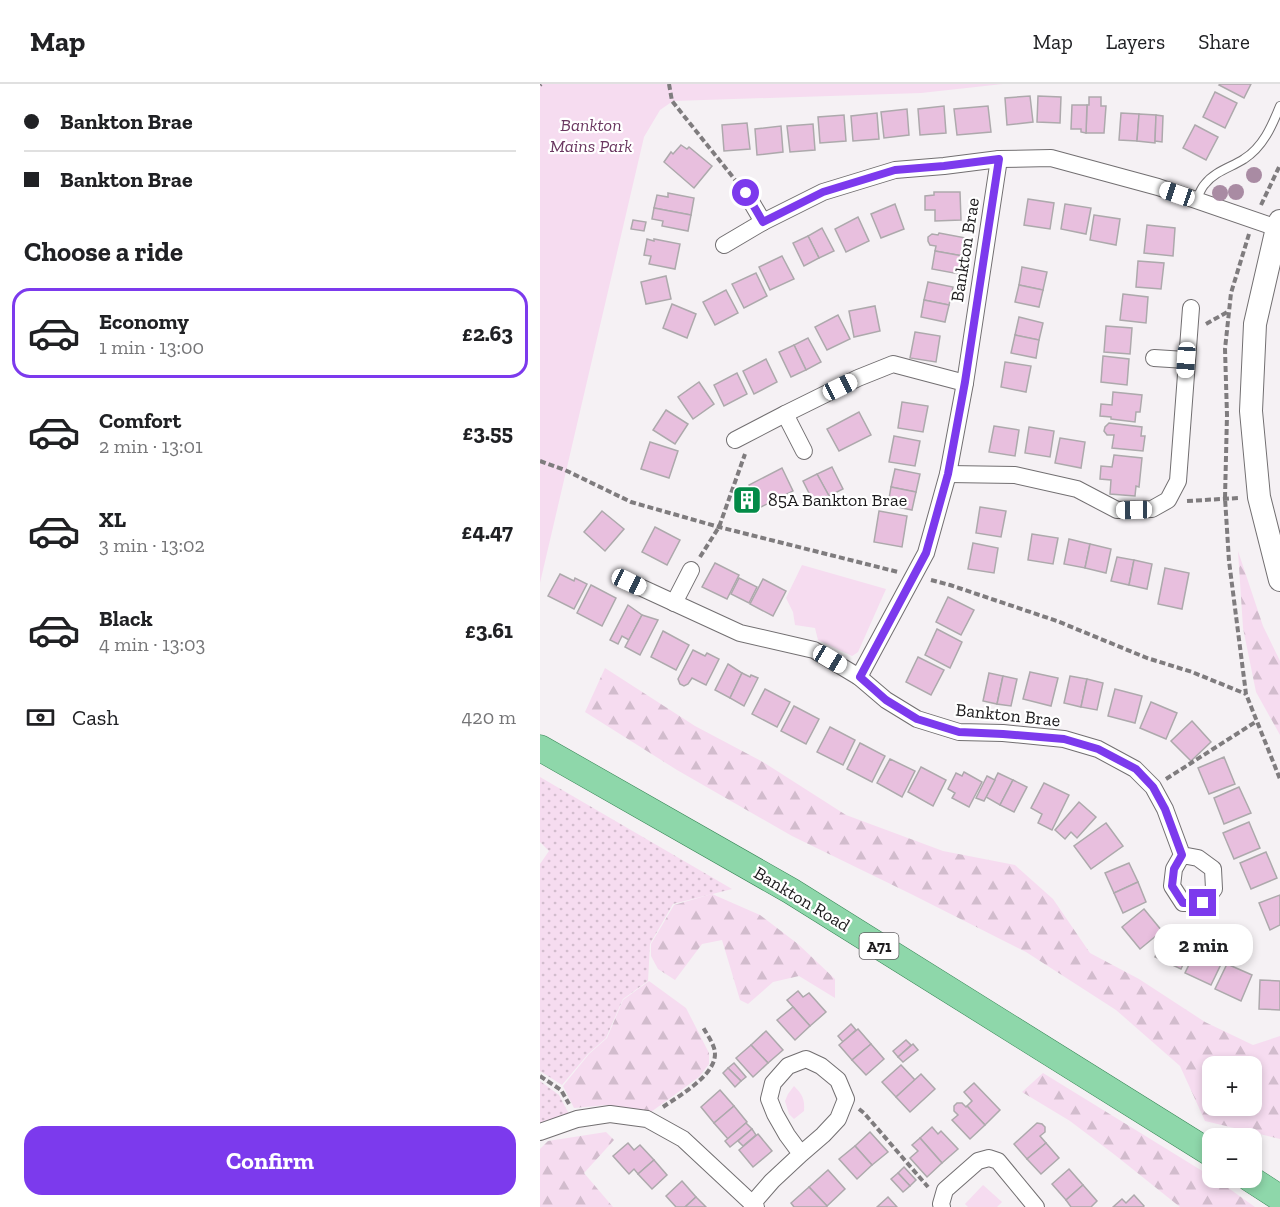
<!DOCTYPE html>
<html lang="en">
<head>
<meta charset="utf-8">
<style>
  body { margin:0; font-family:"Zilla Slab",serif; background:#f6f6f6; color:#202124; height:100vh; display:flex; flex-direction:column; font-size:22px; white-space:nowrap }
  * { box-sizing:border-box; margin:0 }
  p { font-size:20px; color:#757577 }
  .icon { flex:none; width:33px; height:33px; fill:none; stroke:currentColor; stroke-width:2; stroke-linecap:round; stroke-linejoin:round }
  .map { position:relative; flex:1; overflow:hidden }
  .details { display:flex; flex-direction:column; background:#fff; width:540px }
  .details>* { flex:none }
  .banner { display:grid; align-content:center; height:132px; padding:0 24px; background:#fff }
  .fabs { position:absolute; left:662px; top:972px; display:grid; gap:12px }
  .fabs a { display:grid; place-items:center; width:60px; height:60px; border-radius:12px; background:#fff; box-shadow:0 3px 9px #0003; font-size:30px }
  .end { position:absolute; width:27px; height:27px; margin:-14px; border:8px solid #7c3aed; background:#fff; box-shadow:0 0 0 3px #fff }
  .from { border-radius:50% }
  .bubble { position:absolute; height:42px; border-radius:18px; background:#fff; box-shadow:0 3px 9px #0003; font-size:20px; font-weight:700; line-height:42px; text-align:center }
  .car { position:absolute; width:18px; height:36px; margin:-18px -9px; border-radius:8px; box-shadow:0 0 4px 2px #0007; background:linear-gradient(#fff 24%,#345 0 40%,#fff 0 76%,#345 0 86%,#fff 0) }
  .banner b { display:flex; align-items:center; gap:21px; height:57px; font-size:22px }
  .banner b+b { border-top:2px solid #e0e0e0 }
  .banner i { width:15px; height:15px; background:#202124 }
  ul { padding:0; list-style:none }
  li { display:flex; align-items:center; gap:18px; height:90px; margin:0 12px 9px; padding:0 12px; border:3px solid transparent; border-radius:18px }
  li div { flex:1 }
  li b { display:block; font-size:22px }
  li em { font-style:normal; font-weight:700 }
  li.on { border-color:#7c3aed }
  li>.icon { width:54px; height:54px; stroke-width:1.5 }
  h2 { padding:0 24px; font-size:27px; line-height:72px }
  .pay { display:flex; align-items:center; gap:15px; height:66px; padding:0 24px; font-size:22px }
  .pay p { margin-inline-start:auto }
  .cta { display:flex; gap:12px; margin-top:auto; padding:12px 24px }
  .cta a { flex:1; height:69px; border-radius:18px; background:#7c3aed; color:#fff; font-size:24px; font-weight:700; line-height:69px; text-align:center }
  header { display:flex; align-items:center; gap:36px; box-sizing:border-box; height:84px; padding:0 30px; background:#fff; border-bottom:2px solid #e0e0e0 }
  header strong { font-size:28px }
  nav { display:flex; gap:33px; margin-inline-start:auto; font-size:21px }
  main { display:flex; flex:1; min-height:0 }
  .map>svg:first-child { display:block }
  .grass { fill:url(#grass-dots) }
  .forest { fill:url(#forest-firs); fill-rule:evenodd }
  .park { fill:#f6dcf0 }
  .building { fill:#e8bfde; stroke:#ada9ac; stroke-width:1.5 }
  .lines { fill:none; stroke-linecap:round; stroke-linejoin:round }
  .lane-casing { stroke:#726f71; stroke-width:10 }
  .street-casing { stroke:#726f71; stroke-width:18 }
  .secondary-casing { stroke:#726f71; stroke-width:24 }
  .primary-casing { stroke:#358454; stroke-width:27 }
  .path { stroke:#7f7c7e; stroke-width:4; stroke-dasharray:6 3; stroke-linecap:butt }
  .lane { stroke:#fff; stroke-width:8 }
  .street { stroke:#fff; stroke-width:16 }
  .secondary { stroke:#fff; stroke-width:22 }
  .primary { stroke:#8ed7aa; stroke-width:26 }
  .tree { fill:#a98ba3 }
  .route { stroke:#7c3aed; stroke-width:8 }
  .labels { text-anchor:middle; stroke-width:4.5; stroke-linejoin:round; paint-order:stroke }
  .shield { fill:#fff; stroke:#615f61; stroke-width:1.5 }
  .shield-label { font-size:16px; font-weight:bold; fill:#1d1b1d }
  .park-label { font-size:18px; font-style:italic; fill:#6a3760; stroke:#fff }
  .street-label { font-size:18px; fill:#1d1b1d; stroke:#fff }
  .poi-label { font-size:18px; fill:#1d1b1d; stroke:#fff; text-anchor:start }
</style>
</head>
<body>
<header>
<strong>Map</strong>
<nav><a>Map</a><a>Layers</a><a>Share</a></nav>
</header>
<main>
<section class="details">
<div class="banner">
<b><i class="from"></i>Bankton Brae</b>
<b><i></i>Bankton Brae</b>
</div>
<h2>Choose a ride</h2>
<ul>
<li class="on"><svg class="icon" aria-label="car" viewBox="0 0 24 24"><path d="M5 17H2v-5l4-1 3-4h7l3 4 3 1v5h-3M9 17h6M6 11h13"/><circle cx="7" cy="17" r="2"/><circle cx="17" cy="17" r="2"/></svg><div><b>Economy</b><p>1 min · 13:00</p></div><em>£2.63</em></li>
<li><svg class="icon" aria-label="car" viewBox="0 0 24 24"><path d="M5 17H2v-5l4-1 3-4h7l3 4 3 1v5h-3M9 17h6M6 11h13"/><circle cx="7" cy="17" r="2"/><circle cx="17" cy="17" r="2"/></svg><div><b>Comfort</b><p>2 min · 13:01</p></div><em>£3.55</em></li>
<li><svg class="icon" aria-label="car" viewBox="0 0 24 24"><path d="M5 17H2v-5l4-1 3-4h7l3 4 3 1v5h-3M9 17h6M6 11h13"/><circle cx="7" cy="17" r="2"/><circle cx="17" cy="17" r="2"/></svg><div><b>XL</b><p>3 min · 13:02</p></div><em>£4.47</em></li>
<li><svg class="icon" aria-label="car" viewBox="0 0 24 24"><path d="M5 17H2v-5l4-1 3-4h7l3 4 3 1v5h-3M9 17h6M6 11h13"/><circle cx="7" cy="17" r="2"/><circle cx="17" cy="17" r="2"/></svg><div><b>Black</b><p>4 min · 13:03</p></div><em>£3.61</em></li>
</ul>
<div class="pay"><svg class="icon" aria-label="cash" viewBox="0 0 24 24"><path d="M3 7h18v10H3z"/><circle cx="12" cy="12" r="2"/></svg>Cash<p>420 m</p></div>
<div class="cta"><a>Confirm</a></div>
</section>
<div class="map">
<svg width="740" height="1123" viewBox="0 0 740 1123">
  <defs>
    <pattern id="grass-dots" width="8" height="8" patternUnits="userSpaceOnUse" patternTransform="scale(1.5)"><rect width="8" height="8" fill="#f6dcf0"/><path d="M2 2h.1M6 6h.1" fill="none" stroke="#d2bccd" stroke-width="1.8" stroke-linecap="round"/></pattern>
    <pattern id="forest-firs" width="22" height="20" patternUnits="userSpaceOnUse" patternTransform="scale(1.5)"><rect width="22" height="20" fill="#f6dcf0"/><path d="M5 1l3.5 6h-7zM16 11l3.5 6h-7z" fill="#d2bccd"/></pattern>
  </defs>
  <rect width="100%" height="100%" fill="#f5f1f4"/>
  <g class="grass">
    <path d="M0 693 192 805 133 820 110 860 108 897 83 915 66 954 48 970 22 1001 0 987V780L9 767 0 758Z"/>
    <path d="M0 997 19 1011 29 1030 0 1042Z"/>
  </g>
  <g class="forest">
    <path d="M698 467 723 542 740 577V651L716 608 703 544Z"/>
    <path d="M65 584 155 642 223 678 306 731 403 767 475 781 513 815 550 869 599 895 665 938 713 961 740 952V1055L665 1037 640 982 576 926 486 868 371 810 252 752 137 686 45 628ZM672 982H711V1022H672Z"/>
    <path d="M172 810 220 831 258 860 295 895V914L259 892 233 898 208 920 200 916 182 856 162 860 135 896 118 885 111 872V860L134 821Z"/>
    <path d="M109 897 146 924 169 969V980L159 993 111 1028 66 1021 34 1024 23 1002 49 970 67 954 83 916Z"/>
    <path d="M503 989 677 1096 715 1123H640L575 1071 530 1037 482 1008Z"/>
    <path d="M66 1048 74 1056 44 1089 73 1123H0V1065L8 1057Z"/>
  </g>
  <g class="park">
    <path d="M0 0H463L381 9 133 17 120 26 104 53 0 499Z"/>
    <path d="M262 481 346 505 318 568 312 572 278 556 275 544 255 541 253 528 246 514Z"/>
    <path d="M254 1002C262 1010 265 1015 264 1027L254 1035 249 1030 245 1017 248 1010Z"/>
    <path d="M443 1101 462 1118 457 1123H428L425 1120Z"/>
  </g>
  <g class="building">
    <path d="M680 0H711L704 14 679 1Z"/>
    <path d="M675 8 697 19 685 44 663 33Z"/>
    <path d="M490 12 493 38 467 41 465 14Z"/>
    <path d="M498 12 521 13 520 39 497 38Z"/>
    <path d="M549 13H561V22H566L564 49H546L547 21H549Z"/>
    <path d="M532 21H547L546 49 541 48V45H531Z"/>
    <path d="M404 22 406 49 380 51 378 25Z"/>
    <path d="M448 22 451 48 417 51 414 25Z"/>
    <path d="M367 25 369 51 344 54 341 28Z"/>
    <path d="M337 29 339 55 313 57 311 32Z"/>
    <path d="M581 29 599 30 597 57 579 56Z"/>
    <path d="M599 30 616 31 615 59 597 57Z"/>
    <path d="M304 31 306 57 280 59 278 33Z"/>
    <path d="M616 31 623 32 622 58 615 57Z"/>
    <path d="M207 39 210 65 184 67 182 41Z"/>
    <path d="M273 40 275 66 250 68 247 42Z"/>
    <path d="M655 41 678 53 666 76 643 64Z"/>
    <path d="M241 42 243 68 217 71 215 45Z"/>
    <path d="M141 61 147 65 149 63 172 82 154 104 124 78 131 68 133 70Z"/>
    <path d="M394 108H420L421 136 395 137V126H385V112L394 111Z"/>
    <path d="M128 109 154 114 151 131 114 124 117 111 128 113Z"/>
    <path d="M488 115 514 119 510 145 484 141Z"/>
    <path d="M355 120 364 145 341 154 331 130Z"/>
    <path d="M525 120 551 124 546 150 521 145Z"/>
    <path d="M114 124 151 131 148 147 122 142 123 137 112 135Z"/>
    <path d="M554 131 580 135 576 161 550 156Z"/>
    <path d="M318 133 329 157 306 168 295 145Z"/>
    <path d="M93 136 106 138 104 147 91 145Z"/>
    <path d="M607 141 635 144 633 172 604 169Z"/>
    <path d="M282 144 294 167 279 174 268 152Z"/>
    <path d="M399 149 426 154 423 172 395 167 396 162 390 161 388 157V153L392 150 398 151Z"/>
    <path d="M268 152 279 174 264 182 253 159Z"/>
    <path d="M107 155 114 157V155L140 160 135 185 109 180 111 172 104 171Z"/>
    <path d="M395 167 423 172 419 190 392 185Z"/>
    <path d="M242 172 254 195 230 206 219 183Z"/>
    <path d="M598 177 624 179 621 205 596 203Z"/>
    <path d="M482 183 507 188 503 206 479 201Z"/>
    <path d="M216 189 227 212 204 224 192 200Z"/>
    <path d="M126 192 131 215 106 220 101 198Z"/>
    <path d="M388 198 413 203 409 221 384 216Z"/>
    <path d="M479 201 503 206 499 223 475 218Z"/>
    <path d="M186 206 198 229 175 241 163 218Z"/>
    <path d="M583 210 608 213 606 239 580 236Z"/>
    <path d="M384 216 409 221 405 238 381 233Z"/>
    <path d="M132 220 156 230 147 254 123 244Z"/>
    <path d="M335 222 340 247 314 253 309 227Z"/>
    <path d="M298 231 310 255 287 266 275 243Z"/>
    <path d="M479 233 503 239 499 256 475 251Z"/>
    <path d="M566 242 592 244 590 270 564 268Z"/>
    <path d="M375 248 400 252 396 278 370 274Z"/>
    <path d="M475 251 499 256 496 274 471 269Z"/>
    <path d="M268 254 281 278 266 286 254 261Z"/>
    <path d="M254 261 266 286 251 293 239 268Z"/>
    <path d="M563 272 589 275 587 301 561 298Z"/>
    <path d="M226 275 237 298 214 310 203 287Z"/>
    <path d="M465 278 491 282 486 308 461 303Z"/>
    <path d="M197 289 207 310 184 322 174 301Z"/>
    <path d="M159 298 174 320 153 335 138 313Z"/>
    <path d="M573 308 602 311 600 328H596L595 338 571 335V333L560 332 561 320 572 321Z"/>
    <path d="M362 318 388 322 383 348 358 344Z"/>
    <path d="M126 326 148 340 135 360 113 346Z"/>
    <path d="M319 328 331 351 299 367 287 345Z"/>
    <path d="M569 339 602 343 601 352H605L603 367 572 364 574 351H567L564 347 565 343Z"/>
    <path d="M454 342 479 346 475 372 449 368Z"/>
    <path d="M489 343 514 347 510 373 485 369Z"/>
    <path d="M354 352 380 357 375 382 349 378Z"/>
    <path d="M520 354 545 358 541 384 515 379Z"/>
    <path d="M110 358 138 367 129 394 101 385Z"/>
    <path d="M574 371 602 374 599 403 596 402 595 412 570 410 571 396 560 395 561 382 572 383Z"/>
    <path d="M292 383 303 405 289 412 277 390Z"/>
    <path d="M242 384 253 407 221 423 209 401Z"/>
    <path d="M355 385 380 390 376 408 351 403Z"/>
    <path d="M277 390 289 412 274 419 263 397Z"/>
    <path d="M351 403 376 408 372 426 348 421Z"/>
    <path d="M440 423 466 427 461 453 436 449Z"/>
    <path d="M62 427 84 445 65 467 44 448Z"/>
    <path d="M339 427 367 432 362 463 334 458Z"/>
    <path d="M115 443 140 456 127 481 102 468Z"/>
    <path d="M492 450 518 454 513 480 488 476Z"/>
    <path d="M529 455 550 460 545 484 524 480Z"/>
    <path d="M433 459 458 464 454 489 428 485Z"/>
    <path d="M550 460 571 465 566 489 545 484Z"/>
    <path d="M577 473 594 476 589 501 571 497Z"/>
    <path d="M594 476 612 480 607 505 589 501Z"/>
    <path d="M175 479 199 491 187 515 162 503Z"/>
    <path d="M625 484 649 489 642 525 618 520Z"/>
    <path d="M20 490 34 497 35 494 47 500 34 525 8 512Z"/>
    <path d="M199 494 217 503 209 519 191 510Z"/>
    <path d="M223 495 246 507 233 532 210 520Z"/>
    <path d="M51 501 76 514 62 542 37 529Z"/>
    <path d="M408 513 434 526 421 551 396 538Z"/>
    <path d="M88 521 102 531 89 556 82 552 78 560 70 556Z"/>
    <path d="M102 531 118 536 100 571 85 563Z"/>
    <path d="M397 545 422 558 410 584 385 571Z"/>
    <path d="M123 547 149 561 136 586 111 573Z"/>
    <path d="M153 566 165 572 167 569 179 575 166 601 152 594 148 600 144 602 140 600 138 595Z"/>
    <path d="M378 573 404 586 391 611 366 598Z"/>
    <path d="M188 580 202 589 190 614 175 606Z"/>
    <path d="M490 588 518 594 511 622 483 615Z"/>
    <path d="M202 589 210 593 211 591 218 594 204 622 190 614Z"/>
    <path d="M449 589 463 592 457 620 443 617Z"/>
    <path d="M463 592 477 595 471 622 457 620Z"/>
    <path d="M530 592 547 595 541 623 524 619Z"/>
    <path d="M547 595 563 599 557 626 541 623Z"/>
    <path d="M225 605 250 618 237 643 212 630Z"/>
    <path d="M575 605 602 612 595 639 568 632Z"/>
    <path d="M611 618 637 629 626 655 600 644Z"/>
    <path d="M254 622 279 635 266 660 241 647Z"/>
    <path d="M652 637 671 658 651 677 631 657Z"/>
    <path d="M290 643 315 656 303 681 277 668Z"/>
    <path d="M320 659 345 672 332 698 307 685Z"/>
    <path d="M684 673 695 700 669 710 658 684Z"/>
    <path d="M350 675 375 687 362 713 337 699Z"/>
    <path d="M381 683 406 696 393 722 368 708Z"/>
    <path d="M424 688 442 698 429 723 412 714 415 709 408 705 416 689 422 692Z"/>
    <path d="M458 689 473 696 460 721 446 713Z"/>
    <path d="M447 692 455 696 444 717 436 714Z"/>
    <path d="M473 696 487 703 474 728 460 721Z"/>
    <path d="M504 699 529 711 512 746 498 739 502 730 491 724Z"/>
    <path d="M699 703 711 729 684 740 674 714Z"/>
    <path d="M539 718 556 733 537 754 531 748 525 755 515 746Z"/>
    <path d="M709 738 720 764 694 775 683 749Z"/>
    <path d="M566 739 583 762 551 785 534 762Z"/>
    <path d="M726 768 737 794 711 805 700 779Z"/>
    <path d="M589 779 598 798 574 809 565 789Z"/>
    <path d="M598 798 606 818 583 829 574 809Z"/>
    <path d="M740 811V841L730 846 719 819Z"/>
    <path d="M604 825 622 847 600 865 582 843Z"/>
    <path d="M627 848 652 860 641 885 615 873Z"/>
    <path d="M657 864 683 876 671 901 645 889Z"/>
    <path d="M687 880 712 891 701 917 675 905Z"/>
    <path d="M720 896 740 897V926L719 925Z"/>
    <path d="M258 907 263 913 269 909 286 928 270 942 247 916Z"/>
    <path d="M253 923 270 942 255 956 237 936Z"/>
    <path d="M311 940 316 946 303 958 298 952Z"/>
    <path d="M318 945 331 960 312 976 299 961Z"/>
    <path d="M226 947 243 966 228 979 211 961Z"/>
    <path d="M366 956 371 961 358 973 353 967Z"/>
    <path d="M331 960 344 975 326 991 312 976Z"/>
    <path d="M373 960 378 966 363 978 358 973Z"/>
    <path d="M211 961 228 979 213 993 196 974Z"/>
    <path d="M194 979 206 993 201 997 188 984Z"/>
    <path d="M361 981 375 996 356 1013 342 998Z"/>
    <path d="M188 984 201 997 195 1003 183 989Z"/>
    <path d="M381 990 395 1005 370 1028 356 1013Z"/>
    <path d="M434 999 460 1026 445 1041 427 1022 432 1017 424 1008Z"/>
    <path d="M180 1006 194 1022 174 1039 161 1023Z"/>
    <path d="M417 1019H422L426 1023 427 1022 445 1041 430 1055 412 1036 418 1031 414 1027V1022Z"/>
    <path d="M194 1022 207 1038 188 1055 174 1039Z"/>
    <path d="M206 1039 212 1045 190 1063 185 1057Z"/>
    <path d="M497 1039 502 1040 505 1043V1048L500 1052 506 1059 487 1075 474 1060Z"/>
    <path d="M392 1043 398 1050 401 1047 418 1065 402 1079 380 1054Z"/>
    <path d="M212 1045 216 1051 203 1062 198 1057Z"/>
    <path d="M330 1048 348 1068 332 1081 315 1062Z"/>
    <path d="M218 1050 232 1067 213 1083 199 1066Z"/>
    <path d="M380 1054 402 1079 387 1093 370 1074 378 1067 372 1061Z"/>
    <path d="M88 1059 94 1066 100 1061 114 1076 98 1090 94 1085 89 1090 73 1072Z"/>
    <path d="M506 1059 519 1074 501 1090 487 1075Z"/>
    <path d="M315 1062 332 1081 317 1095 299 1075Z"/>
    <path d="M114 1076 127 1091 112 1105 98 1090Z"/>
    <path d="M364 1083 376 1096 370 1102 358 1089Z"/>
    <path d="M529 1085 543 1101 526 1116 512 1100Z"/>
    <path d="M288 1086 305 1105 287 1122 269 1103Z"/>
    <path d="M358 1089 370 1102 363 1108 351 1095Z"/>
    <path d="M142 1097 156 1113 145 1123H136L126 1112Z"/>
    <path d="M543 1101 557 1117 551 1123H531L526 1116Z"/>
    <path d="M269 1103 287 1122 286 1123H254L251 1119Z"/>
    <path d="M594 1111 604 1122 603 1123H573L582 1115 586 1119Z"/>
    <path d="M156 1113 166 1123H145Z"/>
    <path d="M348 1113 357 1123H337Z"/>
  </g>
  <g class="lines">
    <g class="lane-casing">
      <path id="lane" d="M656 116C659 111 661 104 665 100 675 87 692 83 704 75 723 63 732 42 740 22"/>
    </g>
    <g class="street-casing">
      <g id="street">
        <path d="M206 109 223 138"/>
        <path d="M184 161 223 138 283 108 355 86 404 82 459 75 511 74 618 103 737 144"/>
        <path d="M614 274 646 276"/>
        <path d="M195 356 245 330"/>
        <path d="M264 367 245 330 318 294 353 280 425 299"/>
        <path d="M408 390 475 391 537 405 577 426 612 425 628 416 638 397 651 224"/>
        <path d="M89 498 200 549 274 566 319 593 346 616 377 635 419 648 463 649 524 655 558 665 595 685 613 703 625 725 642 771 658 774 673 785 674 805 663 819H643L632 802 634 785 642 771"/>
        <path d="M134 519 151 486"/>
        <path d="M319 593 386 469 408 390 425 299 459 75"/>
        <path d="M0 1048 37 1035 70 1030 107 1035 143 1055 216 1123"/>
        <path d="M212 1120 232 1097 261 1070 247 1051 235 1030 229 1015 233 999 248 982 266 975 281 982 298 996 306 1015 298 1035 283 1051 261 1070"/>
        <path d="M402 1123 401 1120 405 1106 438 1077 449 1074 458 1077 496 1123"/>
      </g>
    </g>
    <g class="secondary-casing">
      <path id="secondary" d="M740 137 737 144 715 240 711 327 719 413 740 496"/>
    </g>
    <g class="primary-casing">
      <g id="primary">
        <path d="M0 664 251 807 672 1070"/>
        <path d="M709 1094 740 1114"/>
      </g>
    </g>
    <g class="path">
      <path d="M129 0 132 17 196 97"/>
      <path d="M0 1 1 0"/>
      <path d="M721 121 740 81"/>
      <path d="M709 150 691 209 685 265 687 331 685 414 689 477 706 610 740 695"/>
      <path d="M666 240 689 227"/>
      <path d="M0 377 25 386 91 418 179 443 358 488"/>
      <path d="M647 417 699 414"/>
      <path d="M160 473 179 443 205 370"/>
      <path d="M391 496 410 501 517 537 607 574 652 588 706 610"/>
      <path d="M626 695 717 637"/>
      <path d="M0 992 21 1006 29 1020"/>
      <path d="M123 1023C140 1011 182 988 174 964 172 957 166 949 163 943"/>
      <path d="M319 1025 324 1029 388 1103"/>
    </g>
    <use href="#lane" class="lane"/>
    <use href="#street" class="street"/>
    <use href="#secondary" class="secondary"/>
    <use href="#primary" class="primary"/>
  </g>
  <g class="tree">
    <circle cx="714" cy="91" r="8"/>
    <circle cx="696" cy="108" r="8"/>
    <circle cx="680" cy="109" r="8"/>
  </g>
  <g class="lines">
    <path class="route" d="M206 109 223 138 283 108 355 86 404 82 459 75 425 298 408 390 386 469 320 593 346 616 377 635 419 648 463 650 524 655 558 665 596 685 613 703 625 725 642 771 634 785 632 802 643 819H663"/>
  </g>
  <defs>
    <g id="building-square" transform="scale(1.5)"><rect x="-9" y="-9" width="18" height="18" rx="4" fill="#038a47" stroke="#fff"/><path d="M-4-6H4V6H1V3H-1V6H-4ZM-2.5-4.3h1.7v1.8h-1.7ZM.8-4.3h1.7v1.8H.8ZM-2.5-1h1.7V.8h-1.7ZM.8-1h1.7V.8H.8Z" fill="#fff"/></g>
  </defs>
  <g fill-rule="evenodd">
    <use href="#building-square" x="207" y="416"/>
  </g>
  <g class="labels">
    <rect class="shield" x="319.5" y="849" width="39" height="26" rx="4.5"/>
    <g class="shield-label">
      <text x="339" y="868">A71</text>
    </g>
    <g class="park-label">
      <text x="51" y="47">Bankton<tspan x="51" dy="21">Mains Park</tspan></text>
    </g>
    <g class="street-label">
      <text transform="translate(425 166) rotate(-81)" y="6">Bankton Brae</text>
      <text transform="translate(468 631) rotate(6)" y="6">Bankton Brae</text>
      <text transform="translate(262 815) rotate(31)" y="6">Bankton Road</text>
    </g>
    <g class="poi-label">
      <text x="228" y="422">85A Bankton Brae</text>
    </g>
  </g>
</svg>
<div class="fabs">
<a>+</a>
<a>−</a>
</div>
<i class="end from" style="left:206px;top:109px"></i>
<i class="end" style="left:663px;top:819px"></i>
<div class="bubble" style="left:614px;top:840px;width:99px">2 min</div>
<i class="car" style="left:637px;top:110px;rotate:289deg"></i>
<i class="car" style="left:646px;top:276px;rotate:184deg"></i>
<i class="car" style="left:300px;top:303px;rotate:64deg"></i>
<i class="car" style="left:594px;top:426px;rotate:269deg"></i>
<i class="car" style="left:89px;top:498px;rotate:115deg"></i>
<i class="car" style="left:290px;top:575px;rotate:121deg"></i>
</div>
</main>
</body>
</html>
